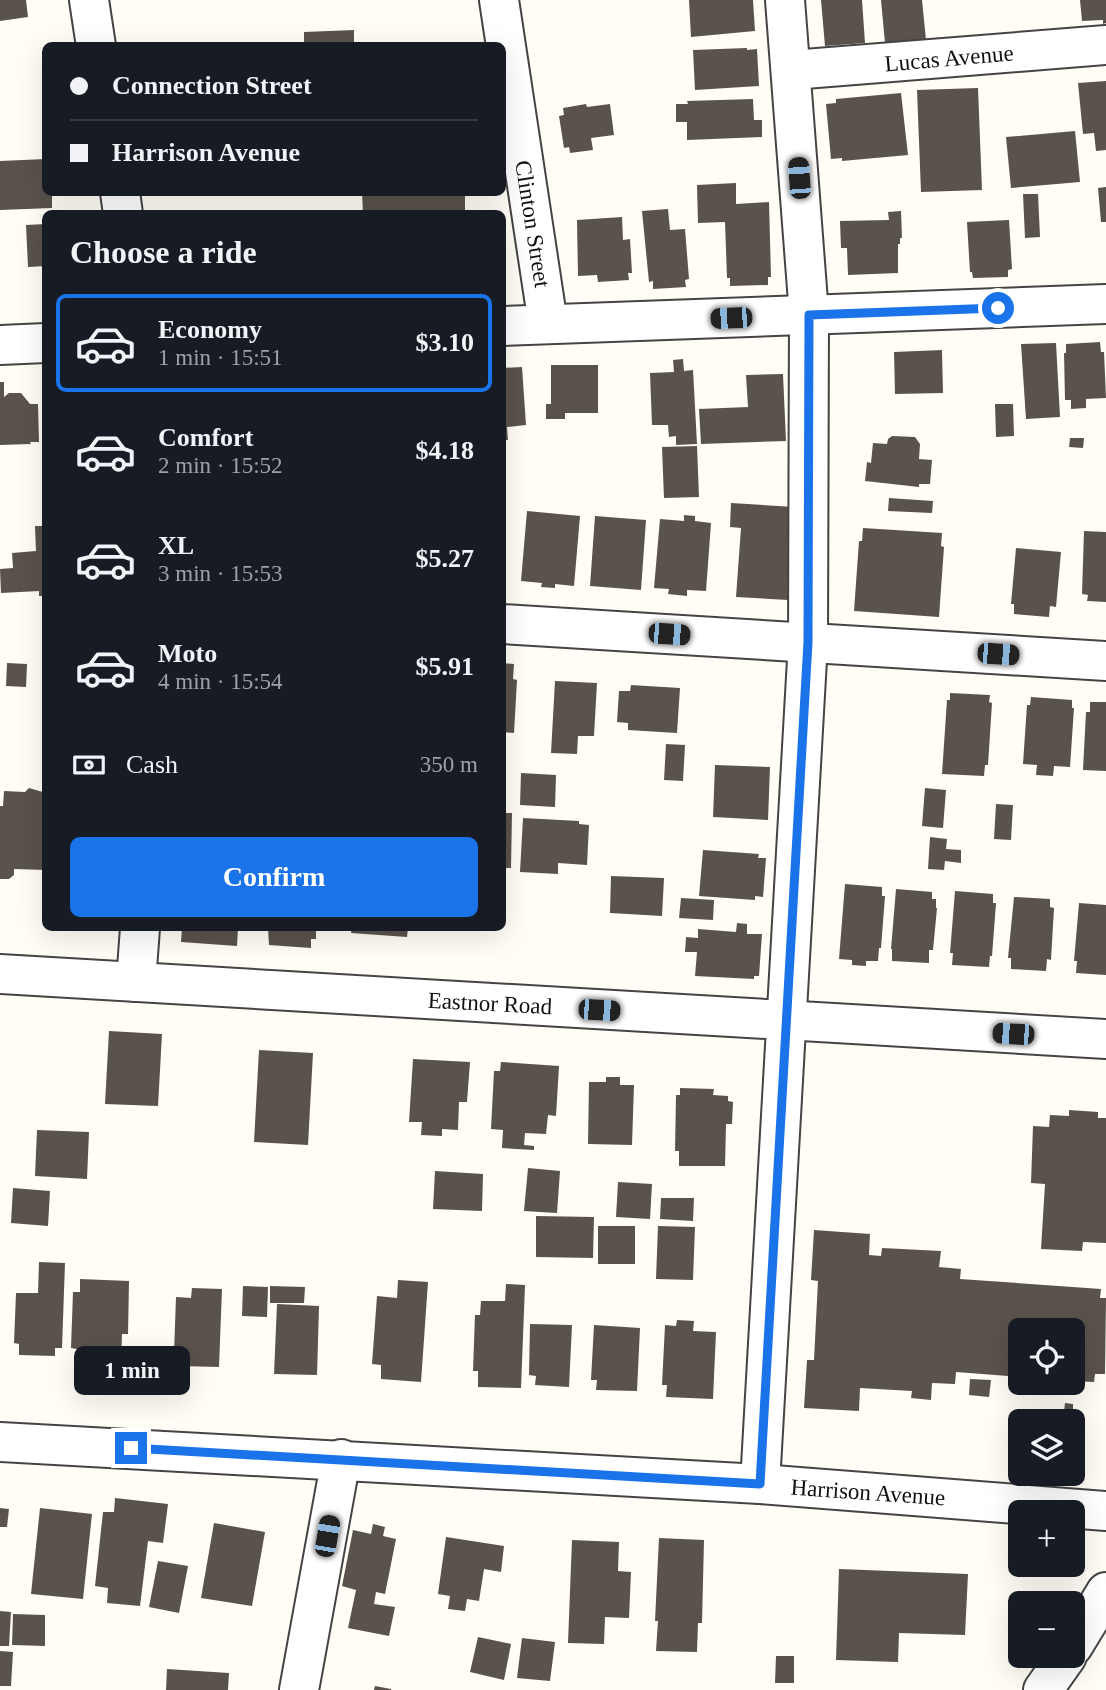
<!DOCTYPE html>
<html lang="en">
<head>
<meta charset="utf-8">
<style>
  body { margin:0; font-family:Georgia,serif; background:#20242c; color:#f1f3f6; height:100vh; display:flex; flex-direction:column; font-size:26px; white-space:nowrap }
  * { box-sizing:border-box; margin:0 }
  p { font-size:23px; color:#9ea1a6 }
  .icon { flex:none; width:38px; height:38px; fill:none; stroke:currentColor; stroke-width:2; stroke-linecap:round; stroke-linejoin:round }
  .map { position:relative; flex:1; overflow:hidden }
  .side { position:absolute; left:42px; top:210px; width:464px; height:721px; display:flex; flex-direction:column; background:#171b24; border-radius:10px; box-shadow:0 7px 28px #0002 }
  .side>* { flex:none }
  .banner { position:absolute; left:42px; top:42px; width:464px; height:154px; border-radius:10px; box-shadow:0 7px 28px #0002; display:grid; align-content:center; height:154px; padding:0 28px; background:#171b24 }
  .buttons { position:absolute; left:1008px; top:1318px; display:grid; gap:14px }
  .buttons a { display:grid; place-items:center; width:77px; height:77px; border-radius:10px; background:#171b24; box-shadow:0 7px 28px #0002; font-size:35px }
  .end { position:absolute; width:32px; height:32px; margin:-16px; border:9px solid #1a73e8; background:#fff; box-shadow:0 0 0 4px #fff }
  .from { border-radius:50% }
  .bubble { position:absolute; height:49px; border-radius:10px; background:#171b24; box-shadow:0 7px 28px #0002; font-size:23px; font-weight:600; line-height:49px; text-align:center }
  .car { position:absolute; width:21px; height:42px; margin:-21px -10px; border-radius:9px; box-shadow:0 0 5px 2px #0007; background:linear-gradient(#222 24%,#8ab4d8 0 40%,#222 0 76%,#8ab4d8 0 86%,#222 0) }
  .banner b { display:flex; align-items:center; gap:24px; height:66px; font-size:26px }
  .banner b+b { border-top:2px solid #363941 }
  .banner i { width:18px; height:18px; background:#f1f3f6 }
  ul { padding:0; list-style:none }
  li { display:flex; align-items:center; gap:21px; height:98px; margin:0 14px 10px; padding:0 14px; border:4px solid transparent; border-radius:10px }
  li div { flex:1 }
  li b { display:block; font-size:26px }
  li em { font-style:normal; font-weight:600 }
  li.on { border-color:#1a73e8 }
  li>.icon { width:63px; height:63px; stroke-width:1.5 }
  h2 { padding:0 28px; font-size:32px; line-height:84px }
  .pay { display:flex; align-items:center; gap:18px; height:77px; padding:0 28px; font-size:26px }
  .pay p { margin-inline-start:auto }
  .button { display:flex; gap:14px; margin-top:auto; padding:14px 28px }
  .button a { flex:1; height:80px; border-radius:10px; background:#1a73e8; color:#fff; font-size:28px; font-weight:600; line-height:80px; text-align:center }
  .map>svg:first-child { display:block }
  .building { fill:#5a524d }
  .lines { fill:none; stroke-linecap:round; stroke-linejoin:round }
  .minor-casing { stroke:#444; stroke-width:42 }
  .minor { stroke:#fff; stroke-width:38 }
  .route { stroke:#1a73e8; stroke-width:9 }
  .labels { text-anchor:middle; stroke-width:7; stroke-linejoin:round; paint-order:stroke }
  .street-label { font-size:23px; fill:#111; stroke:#fff }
</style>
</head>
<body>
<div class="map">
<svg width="1106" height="1690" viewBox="0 0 1106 1690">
  <rect width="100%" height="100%" fill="#fffdf5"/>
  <g class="building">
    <path d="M0 0H26L28 17 0 21Z"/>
    <path d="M689 0H753L755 31 691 37Z"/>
    <path d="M821 0H862L865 43 825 46Z"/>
    <path d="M881 0H922L926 40 885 43Z"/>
    <path d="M1080 0H1106V23L1103 24V20L1082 21Z"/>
    <path d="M354 30V46H304V32Z"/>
    <path d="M747 48V50L757 49 759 86 695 90 693 50Z"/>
    <path d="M1106 81V150L1096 151 1094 133 1083 134 1078 83Z"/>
    <path d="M978 88 982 190 921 192 917 90Z"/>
    <path d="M901 93 908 155 842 161V158L831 159 826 104 836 103V99Z"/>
    <path d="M753 99 754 120H762V137L687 140V122H676V104H688L687 101Z"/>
    <path d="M586 104 587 107 610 104 614 135 591 138 593 150 570 153 569 147 564 148 559 116 564 115 563 108Z"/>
    <path d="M1075 131 1080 182 1011 188 1006 137Z"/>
    <path d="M46 159V192H52V208L0 210V161Z"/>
    <path d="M736 183V204L769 202 771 277H768V285L730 286V278H727L725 222 698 223 697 185Z"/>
    <path d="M1106 187V222H1101L1098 188Z"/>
    <path d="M362 192H465V214H363Z"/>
    <path d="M1023 194H1038L1040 237 1025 238Z"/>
    <path d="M668 209 670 230 685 229 689 279 685 280 686 287 653 289V281L649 282 642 211Z"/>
    <path d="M901 211 902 238H900V244H898V273L848 275 847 248H841L840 221 889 220 888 212Z"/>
    <path d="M622 217 623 240 630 239 632 273H628L629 280 598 282 597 275 578 276 577 220Z"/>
    <path d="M1009 220 1012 269 1008 270V277L973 278 972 272H970L967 222Z"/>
    <path d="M46 224V266L28 267 26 225Z"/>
    <path d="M1100 342 1101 352H1104L1106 398 1086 399V408L1071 409V400H1065L1064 353H1066V344Z"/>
    <path d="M1056 343 1060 417 1026 419 1021 344Z"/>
    <path d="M942 350 943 393 895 394 894 352Z"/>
    <path d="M683 359 684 371 693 370 697 444 676 445V436L669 437 668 425H652L650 373 674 372 673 360Z"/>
    <path d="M551 365H598V413H565V419H546V404H551Z"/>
    <path d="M522 367 526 425 507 427 508 440H502V368Z"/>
    <path d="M783 374 786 441 701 444 699 409 748 407 746 375Z"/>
    <path d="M0 382H4V397L9 393H21L30 404H38L39 442H30L31 444 0 445Z"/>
    <path d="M995 404H1013L1014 436 996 437Z"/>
    <path d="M892 436 915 437 920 444 919 459 932 460 930 484H919V487L865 481 867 462 871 463 873 443 887 444 888 439Z"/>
    <path d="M1070 438H1084L1083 448 1069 447Z"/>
    <path d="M697 446 699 497 664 498 662 447Z"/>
    <path d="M889 498 933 501 932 513 888 511Z"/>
    <path d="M731 503 794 507 788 600 736 597 741 528 730 527Z"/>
    <path d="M527 511 580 516 574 586 555 584V588L541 587 542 583 521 581Z"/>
    <path d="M684 515 695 516V521L711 523 706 591 687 590V596L668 594 669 589 654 588 660 519 684 521Z"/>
    <path d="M595 516 646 520 641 590 590 586Z"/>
    <path d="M35 526H46V596H39V591L1 593 0 569 13 568 12 553 36 551Z"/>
    <path d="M863 528 942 533 941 546 944 547 939 617 854 611 859 541H862Z"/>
    <path d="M1084 531 1106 532V602L1087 601 1088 595 1082 594Z"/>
    <path d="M1016 548 1061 552 1056 607 1050 606 1049 617 1014 614V604H1011Z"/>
    <path d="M7 663 27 664 26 687 6 686Z"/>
    <path d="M502 663 514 664 513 679 517 680 514 733 502 732Z"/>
    <path d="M555 681 597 683 594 736H578L577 754 551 753Z"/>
    <path d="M631 685 680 688 677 733 628 730V723L617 722 619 691H630Z"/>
    <path d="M950 693 990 695 989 702 992 703 988 765H985L984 776 942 774 947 700H950Z"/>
    <path d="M1031 697 1072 700V708H1074L1070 767 1054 766 1053 776 1036 775 1037 765 1023 764 1027 705H1030Z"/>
    <path d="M43 701H46V728H42Z"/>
    <path d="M1090 702H1106V771L1083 770 1086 712H1090Z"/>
    <path d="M666 744 685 745 683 781 664 780Z"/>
    <path d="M715 765 770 767 768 820 713 817Z"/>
    <path d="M521 773 556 775 555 807 520 805Z"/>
    <path d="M29 788 46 793V870L14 869V875L9 879H0V806H3L4 791 25 792Z"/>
    <path d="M925 788 946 790 943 828 922 826Z"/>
    <path d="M996 804 1013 805 1011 840 994 839Z"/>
    <path d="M502 813H512L511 868H502Z"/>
    <path d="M523 818 579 821V824L589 825 587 865 558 863V874L520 872Z"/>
    <path d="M930 837 947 839 946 849 961 850V863L945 861 944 870 928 869Z"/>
    <path d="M703 850 759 854 758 858H766L763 897 755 896V900L699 896Z"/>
    <path d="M611 876 664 878 662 916 610 913Z"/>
    <path d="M845 884 882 887V896H885L881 948H879L878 961H866V966L852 965V960L839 959Z"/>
    <path d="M896 889 932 892V899H936V908H937L933 950H929V963L892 961V949H891Z"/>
    <path d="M955 891 993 894V903H996L992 956H990L989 967 952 965 953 953H950Z"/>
    <path d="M1014 897 1050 899V907L1054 908 1051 960 1047 959 1046 971 1011 969V958H1008Z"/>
    <path d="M681 898 714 900 713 920 679 918Z"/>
    <path d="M1079 903 1106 905V975L1076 973 1077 961H1074Z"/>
    <path d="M737 923 747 924V934H762L759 976H754V979L695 976 697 952H685L686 937 698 938V929L736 932Z"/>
    <path d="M182 928H238L237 946 181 942Z"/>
    <path d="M268 928H316V939H311V948L269 945Z"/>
    <path d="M352 928H408L407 937 351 933Z"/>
    <path d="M109 1031 162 1034 158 1106 105 1104Z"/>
    <path d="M259 1050 313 1053 308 1145 254 1142Z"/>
    <path d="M413 1059 470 1062 467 1102H459L458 1130 442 1129V1136L421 1135 422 1122H409Z"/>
    <path d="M501 1062 559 1066 556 1116 548 1115 546 1134 525 1133 524 1145 534 1146V1150L502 1148 503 1130 491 1129 494 1071H500Z"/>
    <path d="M606 1077H620V1085H634L632 1145 588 1144 589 1082H606Z"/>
    <path d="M680 1088 714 1089 713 1095 728 1096V1101L733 1102 732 1124H726L725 1166H679V1151H675L676 1095H680Z"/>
    <path d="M1069 1110 1098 1112V1118H1106V1243L1083 1242 1082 1251 1041 1249 1045 1184 1031 1183 1033 1126 1049 1127 1050 1115 1069 1116Z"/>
    <path d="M37 1130 89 1132 87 1179 35 1176Z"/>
    <path d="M528 1168 560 1171 557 1213 524 1211Z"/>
    <path d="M435 1171 483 1174 482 1211 433 1209Z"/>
    <path d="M618 1182 652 1184 650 1219 616 1217Z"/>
    <path d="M13 1188 50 1191 48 1226 11 1223Z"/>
    <path d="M661 1198H694L693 1221 660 1219Z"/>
    <path d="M536 1216 594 1217 593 1258 536 1257Z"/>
    <rect x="598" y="1226" width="37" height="38"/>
    <path d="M658 1226 695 1227 693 1280 656 1279Z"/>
    <path d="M814 1230 870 1234 869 1255 881 1256 882 1248 941 1251 939 1267 961 1269 960 1279 1101 1289 1100 1298H1106L1105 1374H1095L1094 1382 1073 1381V1330H1020V1377L956 1372 955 1384 932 1383 931 1400 911 1398 912 1391 860 1388 859 1411 804 1408 807 1360H814L818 1281 811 1280Z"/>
    <path d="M39 1262 65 1263 62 1348H55V1356L19 1355V1344L14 1343 16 1293H38Z"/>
    <path d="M80 1279 129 1281 128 1334H122L121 1361 77 1359V1349L71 1348 73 1292H80Z"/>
    <path d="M398 1280 428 1282 421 1382 381 1379V1365L372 1364 377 1296 397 1298Z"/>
    <path d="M506 1284 525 1285 521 1388 478 1387V1371H473L475 1315H480L481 1301H505Z"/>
    <path d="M243 1286 268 1287 267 1317 242 1316Z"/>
    <path d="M270 1286 305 1287 304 1303H270Z"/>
    <path d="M192 1288 222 1289 219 1367 180 1366 181 1354 174 1353 176 1297 191 1298Z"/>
    <path d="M277 1304 319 1306 317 1375 274 1374Z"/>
    <path d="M677 1320 694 1321 693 1331 716 1332 713 1399 666 1397 667 1385H662L665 1325 676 1326Z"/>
    <path d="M530 1324 572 1325 569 1387 535 1385 536 1376 529 1375Z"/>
    <path d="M594 1325 640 1328 637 1391 596 1390 597 1380H591Z"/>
    <path d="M970 1379 991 1380 989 1397 969 1395Z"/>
    <path d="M1065 1403 1073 1404V1412H1064Z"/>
    <path d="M115 1498 168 1504 163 1543 148 1541 140 1606 107 1603 108 1588 95 1586 103 1512H114Z"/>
    <path d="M0 1508 9 1509 7 1527H0Z"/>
    <path d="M40 1508 92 1514 83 1599 31 1594Z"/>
    <path d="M214 1523 265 1532 252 1606 201 1598Z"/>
    <path d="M373 1524 385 1527 383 1536 396 1539 385 1594 376 1592 374 1604 395 1607 389 1636 348 1628 356 1590 342 1586 353 1530 371 1534Z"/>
    <path d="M446 1537 504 1546 501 1572 484 1569 479 1601 467 1599 465 1611 448 1609 450 1596 438 1594Z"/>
    <path d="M659 1538 704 1540 702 1623H698L697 1652 656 1651 658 1621H655Z"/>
    <path d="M572 1540 619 1542 618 1571 631 1572 629 1618 605 1617 604 1644 568 1643Z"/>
    <path d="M158 1561 188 1566 179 1613 149 1607Z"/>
    <path d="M839 1569 968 1574 965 1635 899 1633 898 1662 836 1660Z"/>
    <path d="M0 1611 11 1612 9 1646H0Z"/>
    <path d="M13 1614 45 1615V1646L12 1645Z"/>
    <path d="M478 1637 511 1644 504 1680 470 1672Z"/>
    <path d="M522 1638 555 1642 550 1681 517 1678Z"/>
    <path d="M0 1651 13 1652 11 1686H0Z"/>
    <path d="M776 1656H794V1683H775Z"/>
    <path d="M167 1669 229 1673 228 1690H166Z"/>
    <path d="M375 1686 391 1689V1690H374Z"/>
  </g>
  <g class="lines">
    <g class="minor-casing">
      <g id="minor">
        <path d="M89 0 96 46"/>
        <path d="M499 0 548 324"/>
        <path d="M792 70 1106 45"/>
        <path d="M120 192 123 214"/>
        <path d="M502 326 1106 304"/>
        <path d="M0 345 46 343"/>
        <path d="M502 624 1106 661"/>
        <path d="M0 974 1106 1039"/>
        <path d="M136 982 140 928"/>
        <path d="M0 1442 760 1484 1106 1511"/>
        <path d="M760 1484 808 642 809 315 785 0"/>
        <path d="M1073 1646 1106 1592"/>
        <path d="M299 1690 341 1459"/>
        <path d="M1043 1690 1067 1656"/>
      </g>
    </g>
    <use href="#minor" class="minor"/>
  </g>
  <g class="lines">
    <path class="route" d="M131 1448 760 1484 808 642 809 315 998 308"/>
  </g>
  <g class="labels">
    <g class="street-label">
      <text transform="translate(949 58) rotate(-5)" y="8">Lucas Avenue</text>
      <text transform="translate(533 224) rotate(81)" y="8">Clinton Street</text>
      <text transform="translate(490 1003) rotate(3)" y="8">Eastnor Road</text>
      <text transform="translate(868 1492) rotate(4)" y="8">Harrison Avenue</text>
    </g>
  </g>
</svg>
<div class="buttons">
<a><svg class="icon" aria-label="locate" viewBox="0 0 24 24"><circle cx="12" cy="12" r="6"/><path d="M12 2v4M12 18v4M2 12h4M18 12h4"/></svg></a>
<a><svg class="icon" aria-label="layers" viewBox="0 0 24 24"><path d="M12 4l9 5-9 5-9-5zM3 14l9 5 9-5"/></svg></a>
<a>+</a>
<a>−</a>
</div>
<i class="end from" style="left:998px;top:308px"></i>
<i class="end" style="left:131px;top:1448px"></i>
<div class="bubble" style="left:74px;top:1346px;width:116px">1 min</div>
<i class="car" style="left:799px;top:178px;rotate:356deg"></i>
<i class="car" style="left:731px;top:318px;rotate:268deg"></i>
<i class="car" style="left:669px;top:634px;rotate:94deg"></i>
<i class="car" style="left:998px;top:654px;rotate:94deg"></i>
<i class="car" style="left:599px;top:1010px;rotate:93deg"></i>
<i class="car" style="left:1013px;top:1034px;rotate:273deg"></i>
<i class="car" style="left:327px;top:1536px;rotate:10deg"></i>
<div class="banner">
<b><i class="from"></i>Connection Street</b>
<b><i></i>Harrison Avenue</b>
</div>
<section class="side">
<h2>Choose a ride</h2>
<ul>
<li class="on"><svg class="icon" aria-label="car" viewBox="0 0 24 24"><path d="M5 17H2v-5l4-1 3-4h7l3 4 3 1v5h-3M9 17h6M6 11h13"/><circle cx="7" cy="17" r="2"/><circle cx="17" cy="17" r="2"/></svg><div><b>Economy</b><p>1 min · 15:51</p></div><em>$3.10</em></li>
<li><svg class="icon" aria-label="car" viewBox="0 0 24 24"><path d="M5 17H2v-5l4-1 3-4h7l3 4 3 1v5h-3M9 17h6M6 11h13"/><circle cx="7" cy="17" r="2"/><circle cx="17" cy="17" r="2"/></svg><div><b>Comfort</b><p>2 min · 15:52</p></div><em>$4.18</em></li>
<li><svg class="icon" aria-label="car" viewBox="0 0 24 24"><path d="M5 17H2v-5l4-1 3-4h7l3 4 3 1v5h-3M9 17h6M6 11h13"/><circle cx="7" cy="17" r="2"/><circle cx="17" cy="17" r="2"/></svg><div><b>XL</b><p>3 min · 15:53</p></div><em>$5.27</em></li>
<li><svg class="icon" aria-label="car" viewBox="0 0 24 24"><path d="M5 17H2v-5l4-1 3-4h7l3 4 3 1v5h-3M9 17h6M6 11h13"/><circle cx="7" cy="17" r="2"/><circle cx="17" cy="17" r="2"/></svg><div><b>Moto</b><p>4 min · 15:54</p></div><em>$5.91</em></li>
</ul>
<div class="pay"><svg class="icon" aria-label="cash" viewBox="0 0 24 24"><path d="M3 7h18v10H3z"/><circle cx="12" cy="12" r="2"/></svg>Cash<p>350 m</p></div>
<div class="button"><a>Confirm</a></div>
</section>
</div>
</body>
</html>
